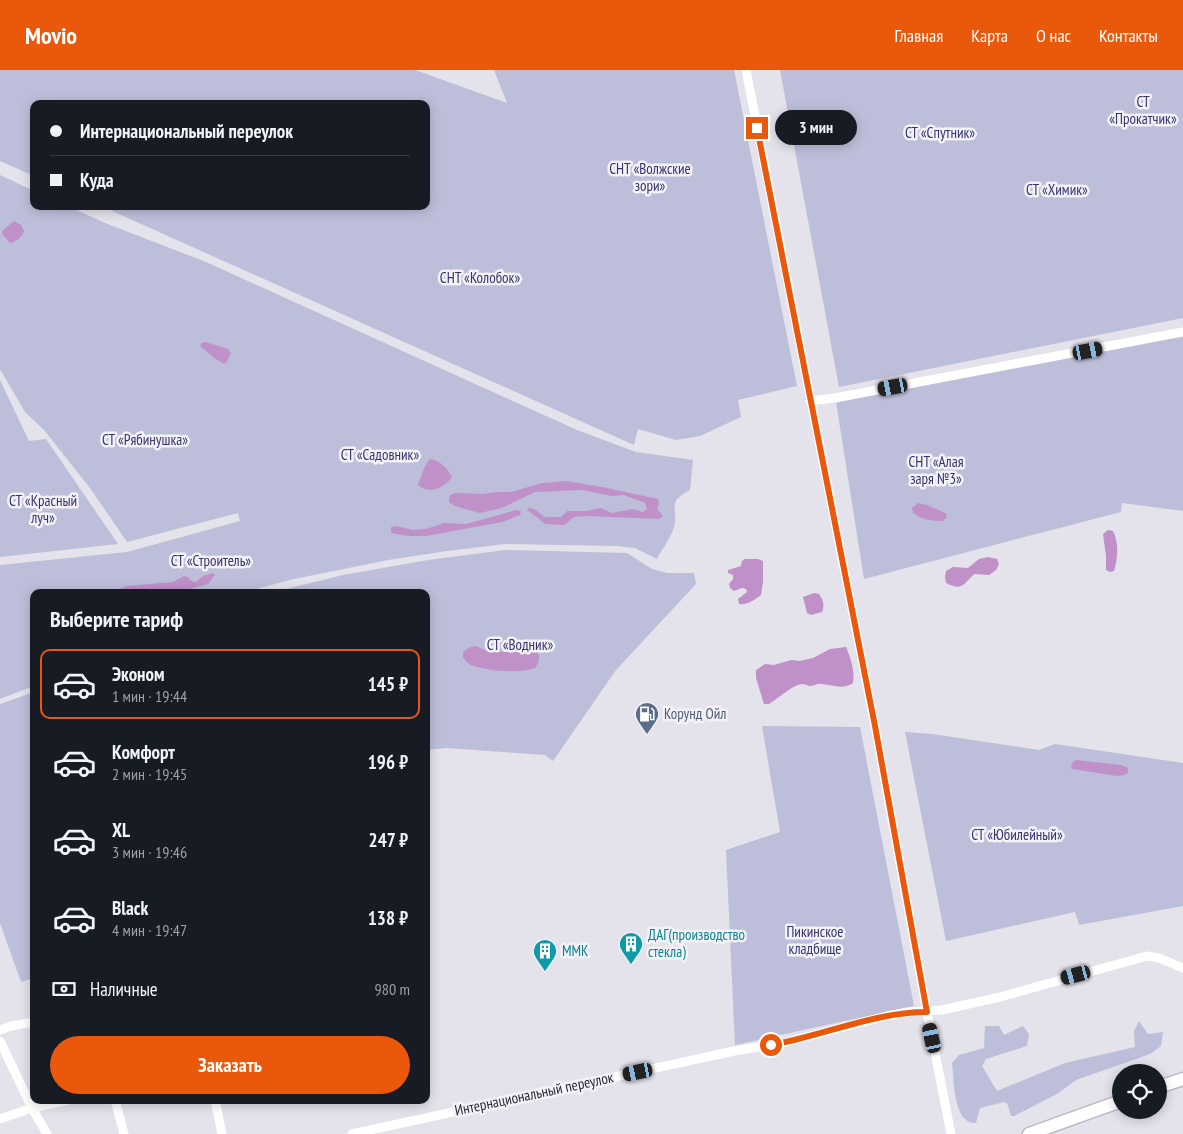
<!DOCTYPE html>
<html lang="ru">
<head>
<meta charset="utf-8">
<style>
  body { margin:0; font-family:"PT Sans Narrow",sans-serif; background:#242831; color:#f1f3f6; height:100vh; display:flex; flex-direction:column; font-size:19px; white-space:nowrap }
  * { box-sizing:border-box; margin:0 }
  p { font-size:16px; color:#9ea1a6 }
  .icon { flex:none; width:28px; height:28px; fill:none; stroke:currentColor; stroke-width:2; stroke-linecap:round; stroke-linejoin:round }
  .map { position:relative; flex:1; overflow:hidden }
  .details { position:absolute; left:30px; top:519px; width:400px; height:515px; display:flex; flex-direction:column; background:#171b24; border-radius:10px; box-shadow:0 2px 12px #0003 }
  .details>* { flex:none }
  .hud { position:absolute; left:30px; top:30px; width:400px; height:110px; border-radius:10px; box-shadow:0 2px 12px #0003; display:grid; align-content:center; height:110px; padding:0 20px; background:#171b24 }
  .buttons { position:absolute; left:1112px; top:994px; display:grid; gap:10px }
  .buttons a { display:grid; place-items:center; width:55px; height:55px; border-radius:50%; background:#171b24; box-shadow:0 2px 12px #0003; font-size:25px }
  .end { position:absolute; width:22px; height:22px; margin:-11px; border:6px solid #ea580c; background:#fff; box-shadow:0 0 0 2px #fff }
  .from { border-radius:50% }
  .bubble { position:absolute; height:35px; border-radius:18px; background:#171b24; box-shadow:0 2px 12px #0003; font-size:16px; font-weight:700; line-height:35px; text-align:center }
  .car { position:absolute; width:15px; height:30px; margin:-15px -8px; border-radius:6px; box-shadow:0 0 4px 1px #0007; background:linear-gradient(#222 24%,#8ab4d8 0 40%,#222 0 76%,#8ab4d8 0 86%,#222 0) }
  .hud b { display:flex; align-items:center; gap:18px; height:48px; font-size:19px }
  .hud b+b { border-top:1px solid #363941 }
  .hud i { width:12px; height:12px; background:#f1f3f6 }
  ul { padding:0; list-style:none }
  li { display:flex; align-items:center; gap:15px; height:70px; margin:0 10px 8px; padding:0 10px; border:2px solid transparent; border-radius:10px }
  li div { flex:1 }
  li b { display:block; font-size:19px }
  li em { font-style:normal; font-weight:700 }
  li.on { border-color:#ea580c }
  li>.icon { width:45px; height:45px; stroke-width:1.5 }
  h2 { padding:0 20px; font-size:22px; line-height:60px }
  .pay { display:flex; align-items:center; gap:12px; height:55px; padding:0 20px; font-size:19px }
  .pay p { margin-inline-start:auto }
  .primary-button { display:flex; gap:10px; margin-top:auto; padding:10px 20px }
  .primary-button a { flex:1; height:58px; border-radius:30px; background:#ea580c; color:#fff; font-size:20px; font-weight:700; line-height:58px; text-align:center }
  header { display:flex; align-items:center; gap:30px; box-sizing:border-box; height:70px; padding:0 25px; background:#ea580c; color:#fff }
  header strong { font-size:24px }
  nav { display:flex; gap:28px; margin-inline-start:auto; font-size:18px }
  .map>svg:first-child { display:block }
  .green { fill:#bdbed9 }
  .water { fill:#c090c9 }
  .lines { fill:none; stroke-linecap:round; stroke-linejoin:round }
  .secondary-casing { stroke:#bcb6c9; stroke-width:15 }
  .minor { stroke:#fff; stroke-width:9 }
  .secondary { stroke:#fff; stroke-width:12 }
  .route { stroke:#ea580c; stroke-width:6 }
  .labels { text-anchor:middle; stroke-width:5; stroke-linejoin:round; paint-order:stroke }
  .park-label { font-size:15px; fill:#37336b; stroke:#f3f2f7 }
  .service-label { font-size:15px; fill:#4e5e75; stroke:#f3f2f7; text-anchor:start }
  .culture-label { font-size:15px; fill:#0d838f; stroke:#f3f2f7; text-anchor:start }
  .street-label { font-size:15px; fill:#2d2439; stroke:#f3f2f7 }
</style>
</head>
<body>
<header>
<strong>Movio</strong>
<nav><a>Главная</a><a>Карта</a><a>О нас</a><a>Контакты</a></nav>
</header>
<div class="map">
<svg width="1183" height="1064" viewBox="0 0 1183 1064">
  <rect width="100%" height="100%" fill="#e4e2ea"/>
  <g class="green">
    <path d="M0 0H415L507 33 494 0H734L797 316 738 330 741 347 700 366 676 370 638 359 634 375 101 136H426V34H34V106L0 91Z"/>
    <path d="M780 0H1183V248L839 317Z"/>
    <path d="M0 105 34 121V136H68L105 153 206 192 577 360 636 382 693 390 690 420C665 433 679 438 674 457 671 468 662 479 657 489L635 478 617 476 505 474 447 481 388 490 294 509 245 522H34V616L0 629V495L127 482 240 451 238 443 127 472 90 418 44 360 25 342 0 299Z"/>
    <path d="M1183 263V441L1122 433 1121 442 864 509 836 332Z"/>
    <path d="M0 310 29 371 46 369 118 474 0 487Z"/>
    <path d="M505 480 627 483 652 499 667 503H694L696 514 616 600 553 691 545 685 446 678 426 680V522H274L343 505 428 490Z"/>
    <path d="M34 622V908L21 912 0 853V634Z"/>
    <path d="M762 656 860 657 914 936 735 975 726 780 780 762Z"/>
    <path d="M905 662 932 664 1039 680 1055 674 1183 693V836L1079 855 1075 842 946 871Z"/>
    <path d="M1139 951 1148 964 1163 962 1161 976 1150 984 1076 1010 1057 1024 1014 1046H1011L1007 1033 1004 1032 980 1038 976 1053C953 1055 954 1009 952 993L959 985 984 978 985 956H999L1004 965 1023 956 1029 964 1027 976 986 989 982 996 997 1021 1065 993 1135 977 1134 961Z"/>
  </g>
  <g class="water">
    <path d="M14 151 21 155 24 161C23 166 16 172 10 173L3 165 2 161Z"/>
    <path d="M206 272 228 279 231 283 227 292 224 294 214 288 200 276 202 273Z"/>
    <path d="M430 389C441 391 447 398 452 407 444 418 429 425 418 415L425 396Z"/>
    <path d="M566 411 602 417 658 429 659 434 657 439 663 446 659 449 587 446 574 447 564 455 545 454 538 448 527 440 529 438 534 439 545 447H561L567 441H586L601 438 612 443 632 439 643 442 647 439 645 433 624 425 612 426 582 420 535 422 502 438 480 443 455 436 449 432 450 425 455 423 483 424 496 422H511L542 413Z"/>
    <path d="M918 433 927 435 947 444 946 448 943 451C932 451 922 450 913 443L912 438Z"/>
    <path d="M516 440 521 441 520 445 502 452 426 466H409L391 463V457L397 456 412 460 426 459 444 453 466 454Z"/>
    <path d="M1108 460 1113 461C1119 472 1118 489 1114 501L1110 502 1106 500V486L1103 464Z"/>
    <path d="M988 487 997 489 999 494 996 500 989 505 974 504C963 515 962 521 946 513L945 507 946 501 953 497 968 498 979 489Z"/>
    <path d="M745 489H758L763 491V512L761 525C754 530 748 535 739 534L738 529 747 522 746 519 742 518 734 521 730 518 729 514 733 509V505L728 503V500L741 496 742 491Z"/>
    <path d="M213 503 215 505 208 514 178 522H98H112L127 516 173 512 184 506 188 507 191 511 196 512 203 506Z"/>
    <path d="M814 523 819 524C823 530 825 535 822 542L811 545 807 543 803 527Z"/>
    <path d="M477 576C492 587 517 579 535 579 541 586 540 591 535 598 519 604 488 601 471 595 468 594 465 590 463 587V582L470 577Z"/>
    <path d="M846 577C851 589 855 601 853 613 843 620 833 615 822 614 818 613 815 616 810 616 808 616 805 614 802 614 794 614 776 630 769 634H764L756 608V600L765 594 774 595 791 590 800 591 813 588 830 579Z"/>
    <path d="M1075 690 1121 695 1128 698V703L1124 705 1117 706 1072 699 1071 695Z"/>
  </g>
  <g class="lines">
    <g class="secondary-casing">
      <g id="secondary">
        <path d="M1159 1017 1183 1009"/>
        <path d="M1029 1064 1121 1031"/>
      </g>
    </g>
    <g class="minor">
      <path d="M746 0 875 656 927 942 951 1064"/>
      <path d="M810 331 835 328 1183 262"/>
      <path d="M0 960 11 956 34 952"/>
      <path d="M0 971 32 1038 47 1064"/>
      <path d="M115 1030 124 1064"/>
      <path d="M215 1030 222 1064"/>
      <path d="M0 1049 32 1038 68 1030"/>
      <path d="M352 1064 734 981 783 973 887 946 908 942 942 940 1000 927 1147 886 1159 888 1183 898"/>
    </g>
    <use href="#secondary" class="secondary"/>
  </g>
  <g class="lines">
    <path class="route" d="M757 58 875 656 927 942C874 942 823 966 771 975"/>
  </g>
  <defs>
    <g id="fuel-pin" transform="scale(1.25)"><path d="M0 17L-7.5 6A9.5 9.5 0 1 1 7.5 6Z" fill="#5c6f8a" stroke="#f3f2f7"/><path d="M-5.5-6h7V0h2V4h1.3V-2.5L3-4.5l.8-.8L6-3V5H2.5V1h-1V6h-7ZM-4.2-4.7v3.2H.2V-4.7Z" fill="#fff"/></g>
    <g id="building-pin" transform="scale(1.25)"><path d="M0 17L-7.5 6A9.5 9.5 0 1 1 7.5 6Z" fill="#0f9aa8" stroke="#f3f2f7"/><path d="M-4-6H4V6H1V3H-1V6H-4ZM-2.5-4.3h1.7v1.8h-1.7ZM.8-4.3h1.7v1.8H.8ZM-2.5-1h1.7V.8h-1.7ZM.8-1h1.7V.8H.8Z" fill="#fff"/></g>
  </defs>
  <g fill-rule="evenodd">
    <use href="#fuel-pin" x="647" y="644"/>
    <use href="#building-pin" x="631" y="874"/>
    <use href="#building-pin" x="545" y="881"/>
  </g>
  <g class="labels">
    <g class="park-label">
      <text x="1143" y="37">СТ<tspan x="1143" dy="17">«Прокатчик»</tspan></text>
      <text x="940" y="68">СТ «Спутник»</text>
      <text x="650" y="104">СНТ «Волжские<tspan x="650" dy="17">зори»</tspan></text>
      <text x="1057" y="125">СТ «Химик»</text>
      <text x="480" y="213">СНТ «Колобок»</text>
      <text x="145" y="375">СТ «Рябинушка»</text>
      <text x="380" y="390">СТ «Садовник»</text>
      <text x="936" y="397">СНТ «Алая<tspan x="936" dy="17">заря №3»</tspan></text>
      <text x="43" y="436">СТ «Красный<tspan x="43" dy="17">луч»</tspan></text>
      <text x="211" y="496">СТ «Строитель»</text>
      <text x="520" y="580">СТ «Водник»</text>
      <text x="1017" y="770">СТ «Юбилейный»</text>
      <text x="815" y="867">Пикинское<tspan x="815" dy="17">кладбище</tspan></text>
    </g>
    <g class="service-label">
      <text x="664" y="649">Корунд Ойл</text>
    </g>
    <g class="culture-label">
      <text x="648" y="870">ДАГ(производство<tspan x="648" dy="17">стекла)</tspan></text>
      <text x="562" y="886">ММК</text>
    </g>
    <g class="street-label">
      <text transform="translate(534 1024) rotate(-12)" y="5">Интернациональный переулок</text>
    </g>
  </g>
</svg>
<div class="buttons">
<a><svg class="icon" aria-label="locate" viewBox="0 0 24 24"><circle cx="12" cy="12" r="6"/><path d="M12 2v4M12 18v4M2 12h4M18 12h4"/></svg></a>
</div>
<i class="end from" style="left:771px;top:975px"></i>
<i class="end" style="left:757px;top:58px"></i>
<div class="bubble" style="left:775px;top:40px;width:82px">3 мин</div>
<i class="car" style="left:1088px;top:281px;rotate:79deg"></i>
<i class="car" style="left:893px;top:317px;rotate:259deg"></i>
<i class="car" style="left:1076px;top:905px;rotate:255deg"></i>
<i class="car" style="left:932px;top:968px;rotate:348deg"></i>
<i class="car" style="left:638px;top:1002px;rotate:258deg"></i>
<div class="hud">
<b><i class="from"></i>Интернациональный переулок</b>
<b><i></i>Куда</b>
</div>
<section class="details">
<h2>Выберите тариф</h2>
<ul>
<li class="on"><svg class="icon" aria-label="car" viewBox="0 0 24 24"><path d="M5 17H2v-5l4-1 3-4h7l3 4 3 1v5h-3M9 17h6M6 11h13"/><circle cx="7" cy="17" r="2"/><circle cx="17" cy="17" r="2"/></svg><div><b>Эконом</b><p>1 мин · 19:44</p></div><em>145 ₽</em></li>
<li><svg class="icon" aria-label="car" viewBox="0 0 24 24"><path d="M5 17H2v-5l4-1 3-4h7l3 4 3 1v5h-3M9 17h6M6 11h13"/><circle cx="7" cy="17" r="2"/><circle cx="17" cy="17" r="2"/></svg><div><b>Комфорт</b><p>2 мин · 19:45</p></div><em>196 ₽</em></li>
<li><svg class="icon" aria-label="car" viewBox="0 0 24 24"><path d="M5 17H2v-5l4-1 3-4h7l3 4 3 1v5h-3M9 17h6M6 11h13"/><circle cx="7" cy="17" r="2"/><circle cx="17" cy="17" r="2"/></svg><div><b>XL</b><p>3 мин · 19:46</p></div><em>247 ₽</em></li>
<li><svg class="icon" aria-label="car" viewBox="0 0 24 24"><path d="M5 17H2v-5l4-1 3-4h7l3 4 3 1v5h-3M9 17h6M6 11h13"/><circle cx="7" cy="17" r="2"/><circle cx="17" cy="17" r="2"/></svg><div><b>Black</b><p>4 мин · 19:47</p></div><em>138 ₽</em></li>
</ul>
<div class="pay"><svg class="icon" aria-label="cash" viewBox="0 0 24 24"><path d="M3 7h18v10H3z"/><circle cx="12" cy="12" r="2"/></svg>Наличные<p>980 m</p></div>
<div class="primary-button"><a>Заказать</a></div>
</section>
</div>
</body>
</html>
